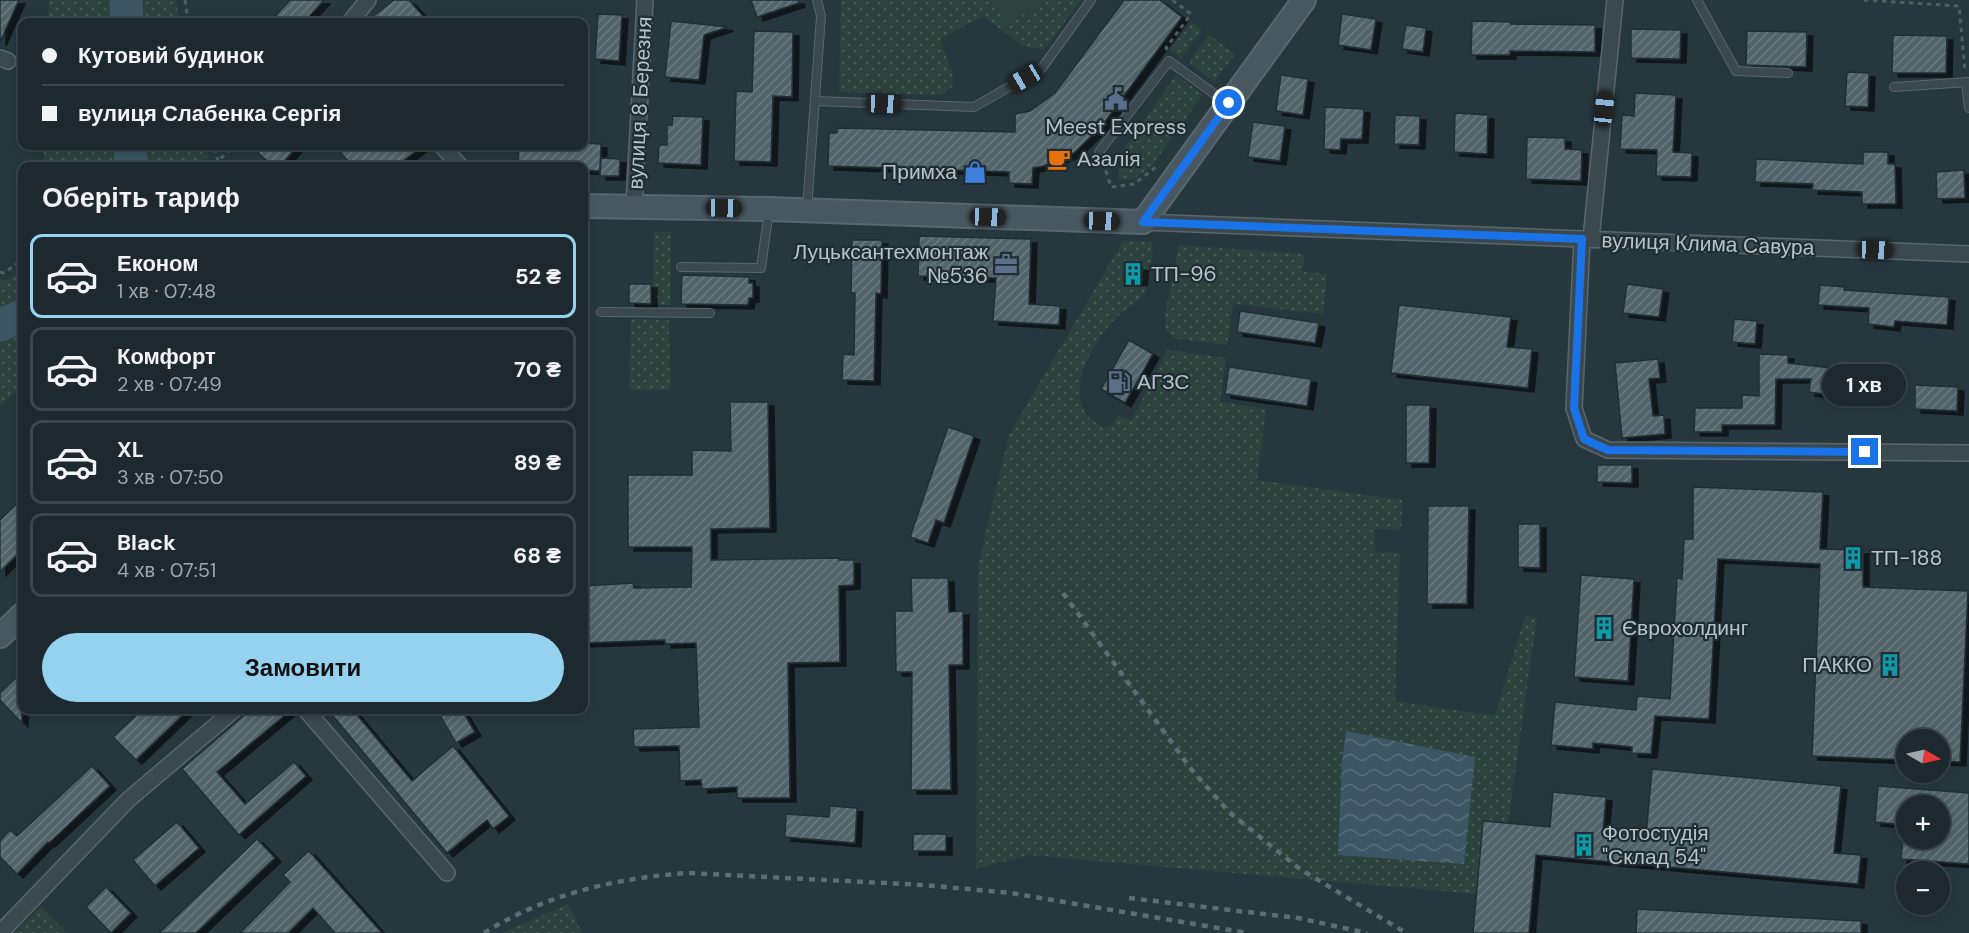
<!DOCTYPE html>
<html lang="uk">
<head>
<meta charset="utf-8">
<style>
  body { margin:0; font-family:"DM Sans",sans-serif; background:#253136; color:#f1f3f6; height:100vh; display:flex; flex-direction:column; font-size:22px; white-space:nowrap }
  * { box-sizing:border-box; margin:0 }
  p { font-size:20px; color:#a0a6aa }
  .icon { flex:none; width:33px; height:33px; fill:none; stroke:currentColor; stroke-width:2; stroke-linecap:round; stroke-linejoin:round }
  .map { position:relative; flex:1; overflow:hidden }
  .sheet { position:absolute; left:18px; top:162px; width:570px; height:552px; display:flex; flex-direction:column; background:#1d292e; border-radius:12px; box-shadow:0 3px 9px #0003,0 0 0 2px #3b454a }
  .sheet>* { flex:none }
  .banner { position:absolute; left:18px; top:18px; width:570px; height:132px; border-radius:12px; box-shadow:0 3px 9px #0003,0 0 0 2px #3b454a; display:grid; align-content:center; height:132px; padding:0 24px; background:#1d292e }
  .needle { width:39px; rotate:99deg }
  .tools { position:absolute; left:1896px; top:729px; display:grid; gap:12px }
  .tools a { display:grid; place-items:center; width:54px; height:54px; border-radius:50%; background:#1d292e; box-shadow:0 3px 9px #0003,0 0 0 2px #3b454a; font-size:30px }
  .end { position:absolute; width:27px; height:27px; margin:-14px; border:8px solid #1a73e8; background:#fff; box-shadow:0 0 0 3px #fff }
  .from { border-radius:50% }
  .bubble { position:absolute; height:42px; border-radius:21px; background:#1d292e; box-shadow:0 3px 9px #0003,0 0 0 2px #3b454a; font-size:20px; font-weight:700; line-height:42px; text-align:center }
  .car { position:absolute; width:18px; height:36px; margin:-18px -9px; border-radius:8px; box-shadow:0 0 4px 2px #0007; background:linear-gradient(#222 24%,#8ab4d8 0 40%,#222 0 76%,#8ab4d8 0 86%,#222 0) }
  .banner b { display:flex; align-items:center; gap:21px; height:57px; font-size:22px }
  .banner b+b { border-top:2px solid #3b454a }
  .banner i { width:15px; height:15px; background:#f1f3f6 }
  ul { padding:0; list-style:none }
  li { display:flex; align-items:center; gap:18px; height:84px; margin:0 12px 9px; padding:0 12px; border:3px solid #3b454a; border-radius:12px }
  li div { flex:1 }
  li b { display:block; font-size:22px }
  li em { font-style:normal; font-weight:700 }
  li.on { border-color:#94d2f0 }
  li>.icon { width:54px; height:54px; stroke-width:1.5 }
  h2 { padding:0 24px; font-size:27px; line-height:72px }
  .button { display:flex; gap:12px; margin-top:auto; padding:12px 24px }
  .button a { flex:1; height:69px; border-radius:36px; background:#94d2f0; color:#111; font-size:24px; font-weight:700; line-height:69px; text-align:center }
  .map>svg:first-child { display:block }
  .green { fill:url(#green-dots) }
  .wetland { fill:url(#wetland-marsh) }
  .pitch { fill:#2c433d }
  .water { fill:url(#water-waves) }
  .lines { fill:none; stroke-linecap:round; stroke-linejoin:round }
  .river { stroke:#3c5763; stroke-width:33 }
  .building { fill:url(#building-hatch); stroke:#212f35; stroke-width:1.5; filter:url(#shadow) }
  .lane-casing { stroke:#59666c; stroke-width:10 }
  .street-casing { stroke:#59666c; stroke-width:18 }
  .secondary-casing { stroke:#59666c; stroke-width:26 }
  .path { stroke:#4b605c; stroke-width:3; stroke-dasharray:4.5 4.5; stroke-linecap:butt }
  .lane { stroke:#3b484e; stroke-width:8 }
  .street { stroke:#3b484e; stroke-width:15 }
  .secondary { stroke:#495860; stroke-width:22 }
  .rail { stroke:#5d6d74; stroke-width:4.5; stroke-dasharray:6 6; stroke-linecap:butt }
  .route { stroke:#1a73e8; stroke-width:8 }
  .labels { text-anchor:middle; stroke-width:4.5; stroke-linejoin:round; paint-order:stroke }
  .street-label { font-size:21px; fill:#b7c3c9; stroke:#1f2d33 }
  .poi-label { font-size:21px; fill:#b7c3c9; stroke:#1f2d33; text-anchor:start }
</style>
</head>
<body>
<div class="map">
<svg width="1969" height="933" viewBox="0 0 1969 933">
  <defs>
    <pattern id="green-dots" width="8" height="8" patternUnits="userSpaceOnUse" patternTransform="scale(1.5)"><rect width="8" height="8" fill="#2c433d"/><path d="M2 2h.1M6 6h.1" fill="none" stroke="#485c58" stroke-width="1.8" stroke-linecap="round"/></pattern>
    <pattern id="wetland-marsh" width="20" height="14" patternUnits="userSpaceOnUse" patternTransform="scale(1.5)"><rect width="20" height="14" fill="#2c433d"/><path d="M1 5h8M5 5V1M11 12h8M15 12V8" fill="none" stroke="#485c58"/></pattern>
    <pattern id="water-waves" width="16" height="10" patternUnits="userSpaceOnUse" patternTransform="scale(1.5)"><rect width="16" height="10" fill="#3c5763"/><path d="M0 5q4-4 8 0t8 0" fill="none" stroke="#566e78"/></pattern>
    <pattern id="building-hatch" width="6" height="6" patternUnits="userSpaceOnUse" patternTransform="scale(1.5)"><rect width="6" height="6" fill="#52646b"/><path d="M-1 1l2-2M0 6l6-6M5 7l2-2" fill="none" stroke="#69797f"/></pattern>
    <filter id="shadow"><feDropShadow dx="6" dy="4" stdDeviation="0" flood-color="#0009"/></filter>
  </defs>
  <rect width="100%" height="100%" fill="#27373e"/>
  <g class="green">
    <path d="M49 0H111L112 22H48Z"/>
    <path d="M138 0H176L179 22H139Z"/>
    <path d="M841 0H1081L1044 50 1023 46 983 16 940 39 953 76V86L941 95 839 92Z"/>
    <path d="M1191 22 1202 30 1181 58 1170 50Z"/>
    <path d="M1209 35 1235 54 1214 82 1189 62Z"/>
    <path d="M1176 75 1203 94 1151 167 1133 179 1118 180 1122 152Z"/>
    <path d="M44 146H117L118 166H43Z"/>
    <path d="M142 146H206L209 157 193 166H142Z"/>
    <path d="M654 232H671L670 305 653 304Z"/>
    <path d="M1123 241 1152 242C1154 250 1149 285 1145 293 1140 301 1127 308 1120 314 1097 335 1060 393 1092 420 1095 423 1100 425 1104 427L1113 425 1118 415 1131 421 1168 350 1226 358 1220 402 1266 409 1257 480 1402 500 1401 530 1375 529V552L1400 553 1395 701 1495 716 1525 616 1537 617 1508 823 1477 894 1029 855 976 869 978 566 1009 435Z"/>
    <path d="M1179 245 1304 254 1303 272 1327 274 1323 314 1233 304 1227 345 1173 338 1166 330 1165 315Z"/>
    <path d="M22 269V304L0 313V279L5 281Z"/>
    <path d="M631 319 669 320 670 390H629Z"/>
    <path d="M22 330V387L0 406V339Z"/>
    <path d="M568 904 582 933H502Z"/>
    <path d="M40 907H41L68 933H14Z"/>
  </g>
  <g class="wetland">
    <path d="M111 0H138L139 22H112Z"/>
    <path d="M117 146H142V166H118Z"/>
    <path d="M22 304V330L0 339V313Z"/>
  </g>
  <path class="pitch" d="M989 0H1043L1008 26Z"/>
  <path class="water" d="M1346 731 1475 757 1464 864 1338 855 1342 763Z"/>
  <g class="lines">
    <g class="river">
      <path d="M126 0 127 22"/>
      <path d="M130 146 131 166"/>
      <path d="M0 325 22 316"/>
    </g>
  </g>
  <g class="building">
    <path d="M0 0H19L0 42Z"/>
    <path d="M290 0H324L304 22H270Z"/>
    <path d="M394 0H409L428 22H366Z"/>
    <path d="M751 0H798L799 3 757 17Z"/>
    <path d="M1124 0H1160L1182 17 1101 127 1074 153 1044 166 1033 168 1032 184 1009 183V172L828 166 829 133H837V128L1015 132V114L1030 111 1055 93Z"/>
    <path d="M598 14 622 15 619 61 595 59Z"/>
    <path d="M1342 14 1376 19 1371 50 1338 45Z"/>
    <path d="M671 21 728 27 704 35 699 80 665 77Z"/>
    <path d="M1472 21 1511 22V24L1595 25V52L1510 51V55H1471Z"/>
    <path d="M1406 25 1426 28 1423 52 1402 49Z"/>
    <path d="M1631 29 1681 30 1680 59 1631 58Z"/>
    <path d="M754 31 793 32 792 97 773 96 771 162 734 161 736 91 752 92Z"/>
    <path d="M1747 31 1807 32 1806 67 1746 65Z"/>
    <path d="M1893 35 1947 36 1946 73H1892Z"/>
    <path d="M1847 72 1869 73 1868 107 1845 106Z"/>
    <path d="M1281 75 1308 79 1303 115 1276 111Z"/>
    <path d="M1635 93 1676 95 1673 152 1692 153 1691 177 1656 176 1657 150 1620 149 1622 115 1634 116Z"/>
    <path d="M1325 107 1364 109 1362 139H1341L1340 150 1324 149Z"/>
    <path d="M1455 113 1488 115 1487 154 1454 152Z"/>
    <path d="M1395 115 1420 116 1419 145 1394 144Z"/>
    <path d="M673 116 703 117 701 165 658 163 659 145H667V125H672Z"/>
    <path d="M1253 122 1285 126 1280 161 1248 157Z"/>
    <path d="M1527 137 1565 138V149L1582 150 1581 181 1526 179Z"/>
    <path d="M584 143 601 144 600 171 584 170V166H518L519 146 580 148V146H584Z"/>
    <path d="M265 146H298L280 166H273L258 153Z"/>
    <path d="M351 146H423L396 166H352L341 153Z"/>
    <path d="M1863 152H1888V164H1895L1896 204H1862V192L1812 190 1813 184 1755 182 1756 159 1863 164Z"/>
    <path d="M601 158 620 159 619 176H600Z"/>
    <path d="M1964 170 1965 198 1937 199 1936 172Z"/>
    <path d="M919 236 1031 239 1029 304 1060 306 1059 325 993 321 996 278 918 276Z"/>
    <path d="M852 240H882L881 294 876 293 874 381 842 380 843 354 854 355 855 293H851Z"/>
    <path d="M1125 265 1143 267 1141 282 1123 280Z"/>
    <path d="M682 275 749 277V283H753V298H749L748 305 681 304Z"/>
    <path d="M629 284H651V304L629 303Z"/>
    <path d="M1627 284 1663 289 1659 317 1623 313Z"/>
    <path d="M1820 285 1845 287 1844 290 1949 297 1947 325 1895 321 1894 327 1868 324 1869 308 1818 305Z"/>
    <path d="M1399 305 1511 317 1507 347 1532 349 1528 388 1391 373Z"/>
    <path d="M1240 311 1319 323 1315 343 1237 332Z"/>
    <path d="M1734 319 1757 321 1755 344 1732 342Z"/>
    <path d="M1129 340 1153 354 1125 403 1101 389Z"/>
    <path d="M1759 354 1788 355V363L1849 370 1846 397 1809 392 1811 379H1776L1775 425H1722V432H1694L1695 408H1742V395L1759 396Z"/>
    <path d="M1658 359 1660 378 1649 379 1653 416 1664 415 1665 434 1622 438 1615 363Z"/>
    <path d="M1229 367 1311 379 1307 406 1225 394Z"/>
    <path d="M1915 385 1958 387 1957 411 1915 409Z"/>
    <path d="M730 402H768L770 528 711 529V560L839 558V560H854V585L839 586 840 662 788 663 790 798H737V787L702 789 701 780 680 781 679 746 634 747 633 729 699 727 696 643 665 644V640L584 643V586L633 583 634 588 691 587 692 547H628V475H692V450L731 451Z"/>
    <path d="M1406 405H1430L1429 463H1406Z"/>
    <path d="M948 427 974 436 944 523 936 520 928 543 910 537Z"/>
    <path d="M1597 465H1632V483L1597 482Z"/>
    <path d="M1693 487 1823 492 1820 549 1863 550V587L1968 591 1960 762 1940 761V740H1906V760L1812 756 1820 564 1718 559 1709 719 1655 716 1651 754 1632 753V747L1593 743V749L1551 745 1555 702 1636 710 1637 696 1670 699 1677 578 1682 579 1684 539H1693Z"/>
    <path d="M22 499V550L0 572V520Z"/>
    <path d="M1428 506H1469L1467 604H1427Z"/>
    <path d="M1518 524H1540V568L1518 567Z"/>
    <path d="M1581 575 1634 579 1628 681 1574 677Z"/>
    <path d="M911 578H948L949 612 963 611V665H949L951 790H911L912 672H896L895 611H912Z"/>
    <path d="M22 672V723L0 700V693Z"/>
    <path d="M142 710H188L136 760 113 737Z"/>
    <path d="M250 710H291L217 772 245 804 294 762 306 776 239 835 182 769Z"/>
    <path d="M328 710H353L412 781 453 746 509 816 493 829 487 820 447 853Z"/>
    <path d="M437 710H462L475 732 456 743Z"/>
    <path d="M92 766 110 786 49 843 48 842 17 874 0 857V841L10 830 17 836Z"/>
    <path d="M1652 769 1841 786 1834 853 1861 855 1858 884 1536 855 1529 933H1473L1483 821 1550 827 1553 792 1606 797 1603 832 1646 836Z"/>
    <path d="M1878 786 1969 793V864L1901 859 1903 838H1940V806H1906V825L1875 822Z"/>
    <path d="M830 806 857 808 855 843 785 837 786 814 829 817Z"/>
    <path d="M177 822 199 848 155 886 133 860Z"/>
    <rect x="913" y="834" width="33" height="17"/>
    <path d="M257 839 275 858 196 933H159Z"/>
    <path d="M309 851 382 933H335L313 908 288 933H240L290 882 283 875Z"/>
    <path d="M106 887 131 913 111 933 86 907Z"/>
    <path d="M1637 909 1861 921V933H1636Z"/>
  </g>
  <g class="lines">
    <g class="lane-casing">
      <g id="lane">
        <path d="M1697 0 1736 71 1788 73"/>
        <path d="M1966 82 1969 108"/>
        <path d="M1894 87 1969 82"/>
        <path d="M816 101 974 107 1042 68 1091 0"/>
        <path d="M1099 152 1169 61 1227 103"/>
        <path d="M807 209 821 16 817 0"/>
        <path d="M681 267 761 268 769 210"/>
        <path d="M601 312 710 313"/>
      </g>
    </g>
    <g class="street-casing">
      <g id="street">
        <path d="M350 22 368 0"/>
        <path d="M0 58 8 61"/>
        <path d="M442 146 460 166"/>
        <path d="M634 206 645 0"/>
        <path d="M1143 222 1969 254"/>
        <path d="M1582 239 1574 408 1584 439 1608 450 1969 453"/>
        <path d="M1591 239 1615 0"/>
        <path d="M306 710 447 873"/>
        <path d="M0 933 128 800 234 710"/>
      </g>
    </g>
    <g class="secondary-casing">
      <g id="secondary">
        <path d="M584 206 769 209 1143 222 1304 0"/>
        <path d="M0 636 22 615"/>
      </g>
    </g>
    <g class="path">
      <path d="M185 0 188 22"/>
      <path d="M1864 0 1959 6 1965 71"/>
      <path d="M1167 50 1166 48 1191 14 1172 0"/>
      <path d="M1103 162 1111 187 1134 184 1156 167"/>
      <path d="M210 166 218 161 214 146"/>
      <path d="M220 166 218 161 234 146"/>
      <path d="M0 272 4 273 22 260"/>
    </g>
    <use href="#lane" class="lane"/>
    <use href="#street" class="street"/>
    <use href="#secondary" class="secondary"/>
    <g class="rail">
      <path d="M1063 593 1191 769 1229 812 1300 869 1406 933"/>
      <path d="M1129 898 1298 918 1367 933"/>
      <path d="M484 933C546 894 616 878 688 873L924 885 1011 893 1248 933"/>
    </g>
  </g>
  <g class="lines">
    <path class="route" d="M1229 103 1143 222 1582 239 1574 408 1584 439 1608 450 1865 452"/>
  </g>
  <defs>
    <g id="civic-bare" transform="scale(1.8)"><path d="M-.6-6.5H3V-4.5H.6V-3L4-1V1h2V6H-6V1h2V-1L-.6-3ZM-1.2 2.5V6h2.4V2.5Z" fill="#5c6f8a" stroke="#1f2d33" stroke-width="2.5" paint-order="stroke"/></g>
    <g id="cafe-bare" transform="scale(1.8)"><path d="M-5.5-4.5H6V0H3Q3 3.5 0 3.5H-2.5Q-5.5 3.5-5.5 0ZM3-3.2v2h1.7v-2ZM-6 4.5H4V6H-6Z" fill="#e8710a" stroke="#1f2d33" stroke-width="2.5" paint-order="stroke"/></g>
    <g id="shop-bare" transform="scale(1.8)"><path d="M-5-2.5h2.3a2.7 3.5 0 0 1 5.4 0H5L5.5 6h-11ZM-1.5-2.5h3a1.5 2.3 0 0 0-3 0Z" fill="#3f7fe0" stroke="#1f2d33" stroke-width="2.5" paint-order="stroke"/></g>
    <g id="office-bare" transform="scale(1.8)"><path d="M-6-3h4V-5.5h4V-3h4V5H-6ZM-1-4.5V-3h2v-1.5ZM-6 0V1H6V0Z" fill="#5c6f8a" stroke="#1f2d33" stroke-width="2.5" paint-order="stroke"/></g>
    <g id="building-bare" transform="scale(1.8)"><path d="M-4-6H4V6H1V3H-1V6H-4ZM-2.5-4.3h1.7v1.8h-1.7ZM.8-4.3h1.7v1.8H.8ZM-2.5-1h1.7V.8h-1.7ZM.8-1h1.7V.8H.8Z" fill="#0f9aa8" stroke="#1f2d33" stroke-width="2.5" paint-order="stroke"/></g>
    <g id="fuel-bare" transform="scale(1.8)"><path d="M-5.5-6h7V0h2V4h1.3V-2.5L3-4.5l.8-.8L6-3V5H2.5V1h-1V6h-7ZM-4.2-4.7v3.2H.2V-4.7Z" fill="#5c6f8a" stroke="#1f2d33" stroke-width="2.5" paint-order="stroke"/></g>
  </defs>
  <g fill-rule="evenodd">
    <use href="#civic-bare" x="1116" y="99"/>
    <use href="#cafe-bare" x="1059" y="159"/>
    <use href="#shop-bare" x="975" y="172"/>
    <use href="#office-bare" x="1006" y="264"/>
    <use href="#building-bare" x="1133" y="274"/>
    <use href="#fuel-bare" x="1119" y="382"/>
    <use href="#building-bare" x="1853" y="558"/>
    <use href="#building-bare" x="1604" y="628"/>
    <use href="#building-bare" x="1890" y="665"/>
    <use href="#building-bare" x="1584" y="845"/>
  </g>
  <g class="labels">
    <g class="street-label">
      <text transform="translate(640 103) rotate(-87)" y="7">вулиця 8 Березня</text>
      <text transform="translate(1708 244) rotate(2)" y="7">вулиця Клима Савура</text>
    </g>
    <g class="poi-label">
      <text x="1116" y="134" text-anchor="middle">Meest Express</text>
      <text x="1077" y="166">Азалія</text>
      <text x="957" y="179" text-anchor="end">Примха</text>
      <text x="988" y="259" text-anchor="end">Луцьксантехмонтаж<tspan x="988" dy="24">№536</tspan></text>
      <text x="1151" y="281">ТП-96</text>
      <text x="1137" y="389">АГЗС</text>
      <text x="1871" y="565">ТП-188</text>
      <text x="1622" y="635">Єврохолдинг</text>
      <text x="1872" y="672" text-anchor="end">ПАККО</text>
      <text x="1602" y="840">Фотостудія<tspan x="1602" dy="24">"Склад 54"</tspan></text>
    </g>
  </g>
</svg>
<div class="tools">
<a><svg class="needle" viewBox="-14 -14 28 28"><path d="M0-13l5 13h-10z" fill="#e53935"/><path d="M0 13l5-13h-10z" fill="#a0a6aa"/></svg></a>
<a>+</a>
<a>−</a>
</div>
<i class="end from" style="left:1229px;top:103px"></i>
<i class="end" style="left:1865px;top:452px"></i>
<div class="bubble" style="left:1822px;top:364px;width:84px">1 хв</div>
<i class="car" style="left:1025px;top:78px;rotate:240deg"></i>
<i class="car" style="left:884px;top:104px;rotate:92deg"></i>
<i class="car" style="left:1604px;top:109px;rotate:6deg"></i>
<i class="car" style="left:724px;top:208px;rotate:91deg"></i>
<i class="car" style="left:988px;top:217px;rotate:92deg"></i>
<i class="car" style="left:1102px;top:221px;rotate:92deg"></i>
<i class="car" style="left:1875px;top:250px;rotate:92deg"></i>
<div class="banner">
<b><i class="from"></i>Кутовий будинок</b>
<b><i></i>вулиця Слабенка Сергія</b>
</div>
<section class="sheet">
<h2>Оберіть тариф</h2>
<ul>
<li class="on"><svg class="icon" aria-label="car" viewBox="0 0 24 24"><path d="M5 17H2v-5l4-1 3-4h7l3 4 3 1v5h-3M9 17h6M6 11h13"/><circle cx="7" cy="17" r="2"/><circle cx="17" cy="17" r="2"/></svg><div><b>Економ</b><p>1 хв · 07:48</p></div><em>52 ₴</em></li>
<li><svg class="icon" aria-label="car" viewBox="0 0 24 24"><path d="M5 17H2v-5l4-1 3-4h7l3 4 3 1v5h-3M9 17h6M6 11h13"/><circle cx="7" cy="17" r="2"/><circle cx="17" cy="17" r="2"/></svg><div><b>Комфорт</b><p>2 хв · 07:49</p></div><em>70 ₴</em></li>
<li><svg class="icon" aria-label="car" viewBox="0 0 24 24"><path d="M5 17H2v-5l4-1 3-4h7l3 4 3 1v5h-3M9 17h6M6 11h13"/><circle cx="7" cy="17" r="2"/><circle cx="17" cy="17" r="2"/></svg><div><b>XL</b><p>3 хв · 07:50</p></div><em>89 ₴</em></li>
<li><svg class="icon" aria-label="car" viewBox="0 0 24 24"><path d="M5 17H2v-5l4-1 3-4h7l3 4 3 1v5h-3M9 17h6M6 11h13"/><circle cx="7" cy="17" r="2"/><circle cx="17" cy="17" r="2"/></svg><div><b>Black</b><p>4 хв · 07:51</p></div><em>68 ₴</em></li>
</ul>
<div class="button"><a>Замовити</a></div>
</section>
</div>
</body>
</html>
